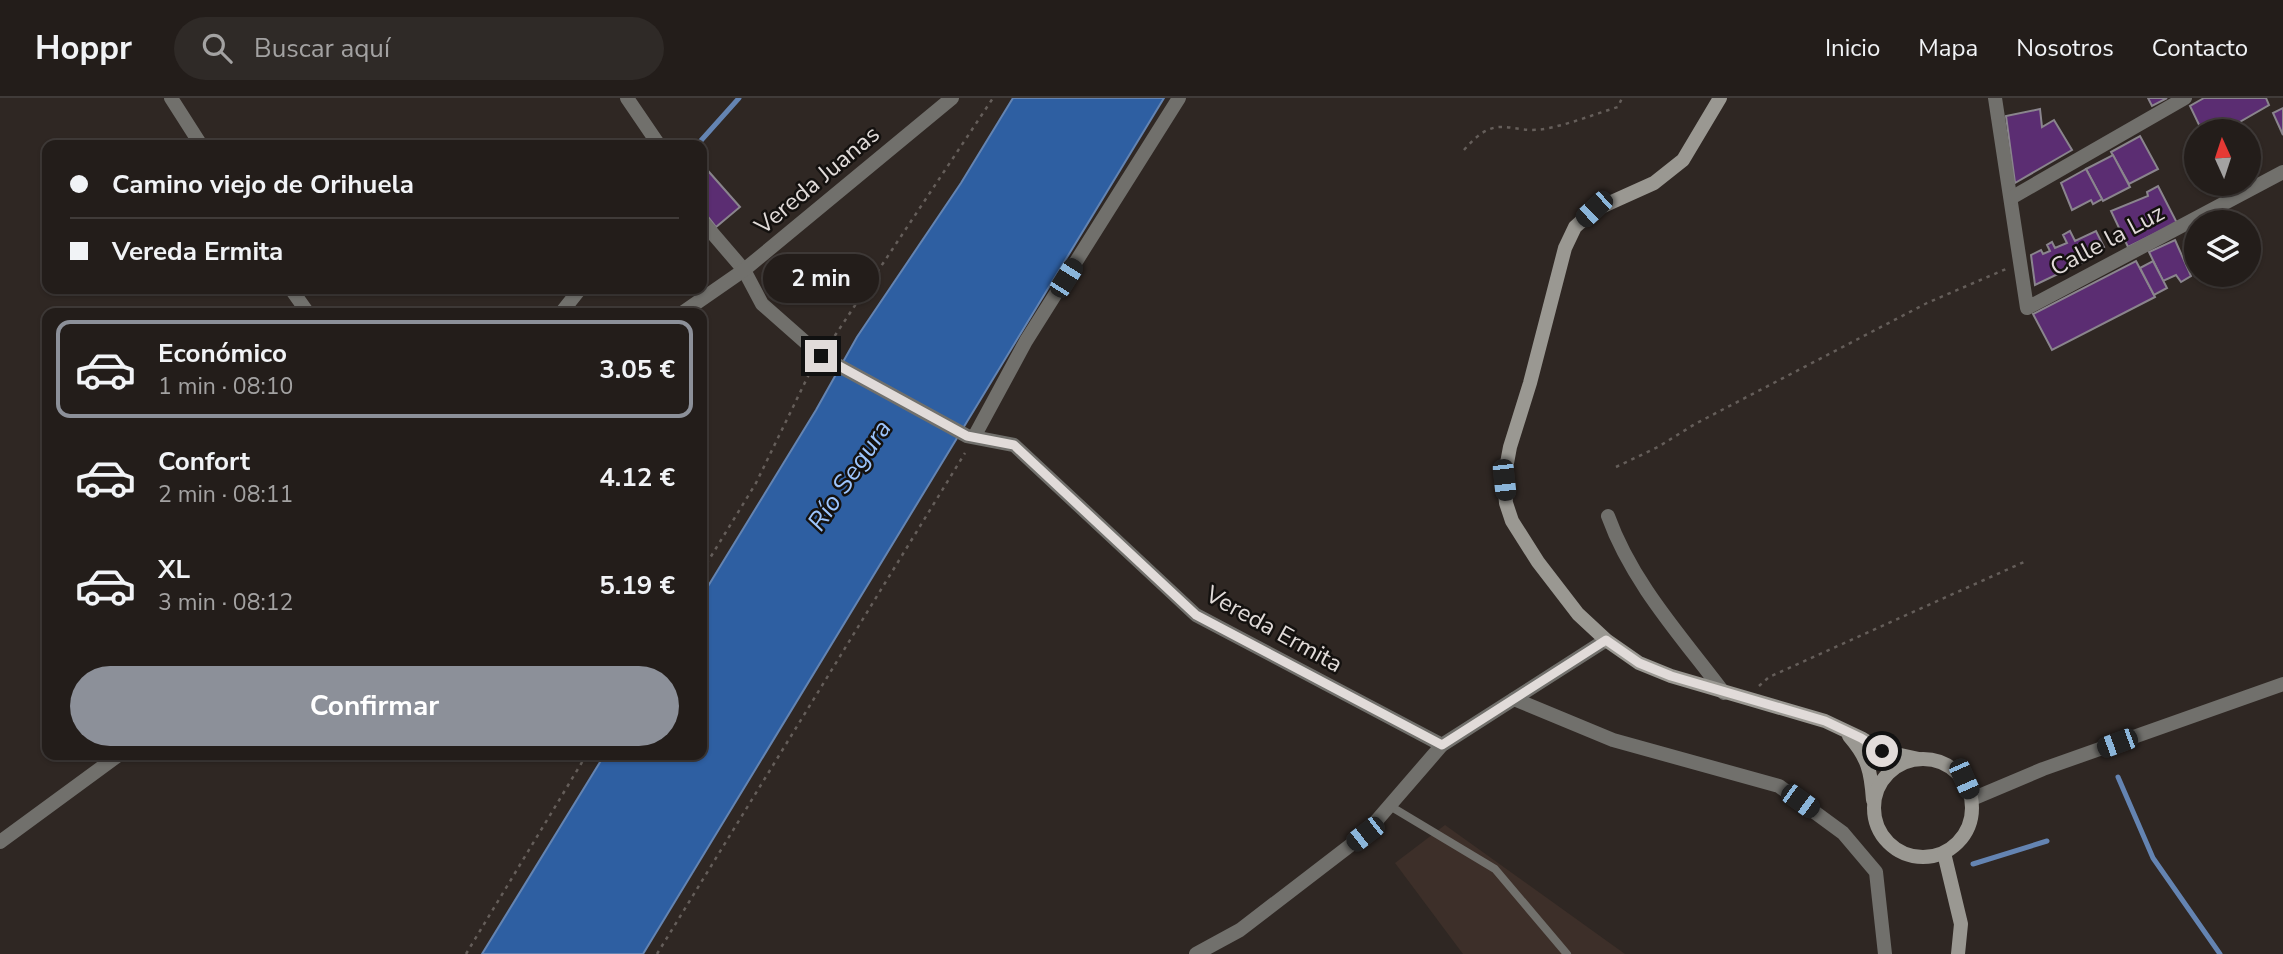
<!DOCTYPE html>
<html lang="es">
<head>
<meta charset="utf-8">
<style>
  body { margin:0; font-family:"Nunito Sans",sans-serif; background:#2f2a27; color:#f1f3f6; height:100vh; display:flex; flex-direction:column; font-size:26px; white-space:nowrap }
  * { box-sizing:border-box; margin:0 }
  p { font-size:23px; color:#a3a2a2 }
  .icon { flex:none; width:38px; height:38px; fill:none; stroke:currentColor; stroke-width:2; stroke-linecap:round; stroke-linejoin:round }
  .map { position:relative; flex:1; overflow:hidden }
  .sheet { position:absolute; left:42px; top:210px; width:665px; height:452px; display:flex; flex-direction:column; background:#231d1a; border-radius:14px; box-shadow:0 2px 5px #0004,0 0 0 2px #403b39 }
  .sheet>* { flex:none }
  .banner { position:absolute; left:42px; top:42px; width:665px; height:154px; border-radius:14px; box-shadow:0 2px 5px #0004,0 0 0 2px #403b39; display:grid; align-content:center; height:154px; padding:0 28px; background:#231d1a }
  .needle { width:46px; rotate:357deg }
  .controls { position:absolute; left:2184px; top:21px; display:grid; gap:14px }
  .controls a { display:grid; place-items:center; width:77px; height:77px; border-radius:50%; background:#231d1a; box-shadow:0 2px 5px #0004,0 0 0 2px #403b39; font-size:35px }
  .end { position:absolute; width:32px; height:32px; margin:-16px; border:9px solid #e1dbd9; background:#111; box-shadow:0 0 0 4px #111 }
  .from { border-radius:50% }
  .bubble { position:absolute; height:49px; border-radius:24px; background:#231d1a; box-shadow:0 2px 5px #0004,0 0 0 2px #403b39; font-size:23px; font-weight:700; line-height:49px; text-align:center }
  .car { position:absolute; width:21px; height:42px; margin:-21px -10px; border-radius:9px; box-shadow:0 0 5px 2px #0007; background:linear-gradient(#222 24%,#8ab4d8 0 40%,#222 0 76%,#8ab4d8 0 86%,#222 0) }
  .banner b { display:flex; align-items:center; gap:24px; height:66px; font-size:26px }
  .banner b+b { border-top:2px solid #403b39 }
  .banner i { width:18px; height:18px; background:#f1f3f6 }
  ul { padding:12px 0 0; list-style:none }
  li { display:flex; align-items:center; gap:21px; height:98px; margin:0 14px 10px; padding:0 14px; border:4px solid transparent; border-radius:14px }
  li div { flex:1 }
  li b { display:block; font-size:26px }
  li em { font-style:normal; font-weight:700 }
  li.on { border-color:#8c9099 }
  li>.icon { width:63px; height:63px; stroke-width:1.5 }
  .action { display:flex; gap:14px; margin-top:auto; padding:14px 28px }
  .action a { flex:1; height:80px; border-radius:42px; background:#8c9099; color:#fff; font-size:28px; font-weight:700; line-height:80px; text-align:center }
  header { display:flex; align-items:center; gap:42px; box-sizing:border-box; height:98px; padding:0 35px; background:#231d1a; border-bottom:2px solid #403b39 }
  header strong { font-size:33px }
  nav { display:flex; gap:38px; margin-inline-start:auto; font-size:24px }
  .search { width:490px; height:63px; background:#2f2a27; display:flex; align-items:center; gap:18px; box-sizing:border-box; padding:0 24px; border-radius:38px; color:#a3a2a2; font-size:26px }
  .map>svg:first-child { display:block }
  .built { fill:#3d2f29 }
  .water { fill:#2e5fa2; stroke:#6484b2; stroke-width:2 }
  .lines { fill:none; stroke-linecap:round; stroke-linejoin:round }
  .stream { stroke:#6484b2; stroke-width:5 }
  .building { fill:#5b2d72; stroke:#8a858d; stroke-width:2 }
  .path { stroke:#655e5a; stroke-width:2.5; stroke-dasharray:3.5 5; stroke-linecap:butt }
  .service { stroke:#71706c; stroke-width:8 }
  .minor { stroke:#71706c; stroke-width:14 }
  .secondary { stroke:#9a9892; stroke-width:14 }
  .route { stroke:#e1dbd9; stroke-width:9 }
  .labels { text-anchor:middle; stroke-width:5; stroke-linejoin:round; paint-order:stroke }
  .street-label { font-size:24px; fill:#e1dbd9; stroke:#14110f }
  .water-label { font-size:26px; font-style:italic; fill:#9dc5fd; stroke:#14110f }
</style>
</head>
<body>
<header>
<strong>Hoppr</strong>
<div class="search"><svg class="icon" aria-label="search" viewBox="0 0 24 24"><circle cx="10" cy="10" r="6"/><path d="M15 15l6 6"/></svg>Buscar aquí</div>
<nav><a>Inicio</a><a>Mapa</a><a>Nosotros</a><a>Contacto</a></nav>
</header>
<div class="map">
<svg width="2283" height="856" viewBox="0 0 2283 856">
  <rect width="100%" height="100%" fill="#2f2723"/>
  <path class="built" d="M1445 727 1625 856H1463L1395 765Z"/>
  <path class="water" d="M1013 0H1164L643 856H482L605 656H702V498L816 312 857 239 961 85Z"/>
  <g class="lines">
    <g class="stream">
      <path d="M697 47 739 0"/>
      <path d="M2118 679 2153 760 2220 856"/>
      <path d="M1973 766 2047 743"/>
    </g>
  </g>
  <g class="building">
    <path d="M2148 0H2167L2152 8Z"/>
    <path d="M2204 0H2266L2269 7 2224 33H2202L2190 8Z"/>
    <path d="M2283 10V37L2273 15Z"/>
    <path d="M2040 11 2042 29 2054 22 2072 52 2015 85 2006 18Z"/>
    <path d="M2140 38 2158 71 2129 86 2111 54Z"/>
    <path d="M2113 57 2130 89 2103 103 2086 71Z"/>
    <path d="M702 66 740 109 716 129 702 111Z"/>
    <path d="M2086 71 2102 101 2093 106 2091 102 2072 112 2061 85Z"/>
    <path d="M2249 83 2251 87 2235 95 2230 86H2249Z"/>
    <path d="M2158 88 2177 125 2128 149 2111 113 2148 98 2147 94Z"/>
    <path d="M2070 133 2075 143 2096 133 2104 149 2083 160 2085 163 2035 187 2031 157 2041 152 2043 156 2050 153 2047 147 2052 144 2055 150 2067 145 2063 137Z"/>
    <path d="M2175 142 2191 178 2181 184 2176 177 2163 183 2149 154Z"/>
    <path d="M2136 163 2155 199 2052 252 2033 216Z"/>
    <path d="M2153 163 2167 190 2154 197 2140 170Z"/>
  </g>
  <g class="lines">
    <g class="path">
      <path d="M1464 52C1499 11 1509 39 1549 30 1573 25 1595 16 1618 9L1622 0"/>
      <path d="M830 245 993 0"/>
      <path d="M1616 369 1658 349 1695 326 1927 205 2006 171"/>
      <path d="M702 473 756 385 812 270"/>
      <path d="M1759 588 1769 579 2024 464"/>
      <path d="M466 856 587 656"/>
      <path d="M657 856 965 355"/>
    </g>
    <path class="service" d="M1390 708 1495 771 1567 856"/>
    <g class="minor">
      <path d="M171 0 201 47"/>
      <path d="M627 0 659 47"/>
      <path d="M1995 0 2027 210 2283 74"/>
      <path d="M2011 100 2185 0"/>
      <path d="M702 123 744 172 762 206 821 258 967 338 1014 347 1196 517 1442 647"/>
      <path d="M291 191 308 215"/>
      <path d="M561 215 580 191"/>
      <path d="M682 215 744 172 952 0"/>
      <path d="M974 339 1026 243 1179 0"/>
      <path d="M1608 418C1632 485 1682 539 1724 595"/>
      <path d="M1514 601 1613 642 1779 688 1843 735 1876 774 1885 856"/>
      <path d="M1972 701 2043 671 2283 586"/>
      <path d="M0 744 120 656"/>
      <path d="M1196 856 1240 832 1365 736 1442 647 1606 542"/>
    </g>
    <g class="secondary">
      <path d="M1720 0 1683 62 1654 85 1594 112 1575 129 1565 150 1530 285 1510 349 1504 381 1506 405 1512 423 1538 464 1578 516 1606 542 1639 565 1671 578 1825 623 1861 640 1882 653 1919 661"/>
      <path d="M1849 638C1868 660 1871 673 1873 702"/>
      <circle cx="1923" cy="710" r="49"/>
      <path d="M1944 755 1961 826 1958 856"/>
    </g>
  </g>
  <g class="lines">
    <path class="route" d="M821 258 967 338 1014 347 1196 517 1442 647 1606 542 1639 565 1671 578 1825 623 1861 640 1882 653"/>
  </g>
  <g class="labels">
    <g class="street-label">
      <text transform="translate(817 82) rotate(-40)" y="8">Vereda Juanas</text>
      <text transform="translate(2107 142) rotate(-28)" y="8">Calle la Luz</text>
      <text transform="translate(1274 531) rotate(29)" y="8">Vereda Ermita</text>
    </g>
    <g class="water-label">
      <text transform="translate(849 377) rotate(-56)" y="9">Río Segura</text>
    </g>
  </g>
</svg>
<div class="controls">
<a><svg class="needle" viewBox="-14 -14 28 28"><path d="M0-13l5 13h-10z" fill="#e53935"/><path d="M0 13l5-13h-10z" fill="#a3a2a2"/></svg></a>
<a><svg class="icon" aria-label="layers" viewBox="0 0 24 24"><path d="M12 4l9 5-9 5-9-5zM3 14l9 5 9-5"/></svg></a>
</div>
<i class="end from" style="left:1882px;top:653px"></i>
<i class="end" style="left:821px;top:258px"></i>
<div class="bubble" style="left:763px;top:156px;width:116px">2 min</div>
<i class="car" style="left:1594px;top:111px;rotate:227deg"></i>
<i class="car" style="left:1066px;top:180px;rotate:32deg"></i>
<i class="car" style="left:1504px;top:382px;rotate:174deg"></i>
<i class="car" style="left:2117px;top:645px;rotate:250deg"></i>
<i class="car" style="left:1964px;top:681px;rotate:156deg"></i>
<i class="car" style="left:1800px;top:703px;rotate:126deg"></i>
<i class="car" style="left:1365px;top:736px;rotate:232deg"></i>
<div class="banner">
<b><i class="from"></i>Camino viejo de Orihuela</b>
<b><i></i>Vereda Ermita</b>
</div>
<section class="sheet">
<ul>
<li class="on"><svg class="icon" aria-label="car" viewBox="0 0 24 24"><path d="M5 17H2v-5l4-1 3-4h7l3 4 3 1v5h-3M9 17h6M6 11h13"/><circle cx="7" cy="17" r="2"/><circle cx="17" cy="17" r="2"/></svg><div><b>Económico</b><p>1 min · 08:10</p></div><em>3.05 €</em></li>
<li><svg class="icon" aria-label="car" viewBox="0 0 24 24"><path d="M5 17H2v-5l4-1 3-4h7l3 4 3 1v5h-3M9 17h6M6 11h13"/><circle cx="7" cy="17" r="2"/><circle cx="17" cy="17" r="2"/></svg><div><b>Confort</b><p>2 min · 08:11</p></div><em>4.12 €</em></li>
<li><svg class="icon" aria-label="car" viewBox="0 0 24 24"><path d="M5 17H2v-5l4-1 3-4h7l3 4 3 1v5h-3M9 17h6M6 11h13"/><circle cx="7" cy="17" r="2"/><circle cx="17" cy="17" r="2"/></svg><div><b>XL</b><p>3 min · 08:12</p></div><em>5.19 €</em></li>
</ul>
<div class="action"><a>Confirmar</a></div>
</section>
</div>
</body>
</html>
